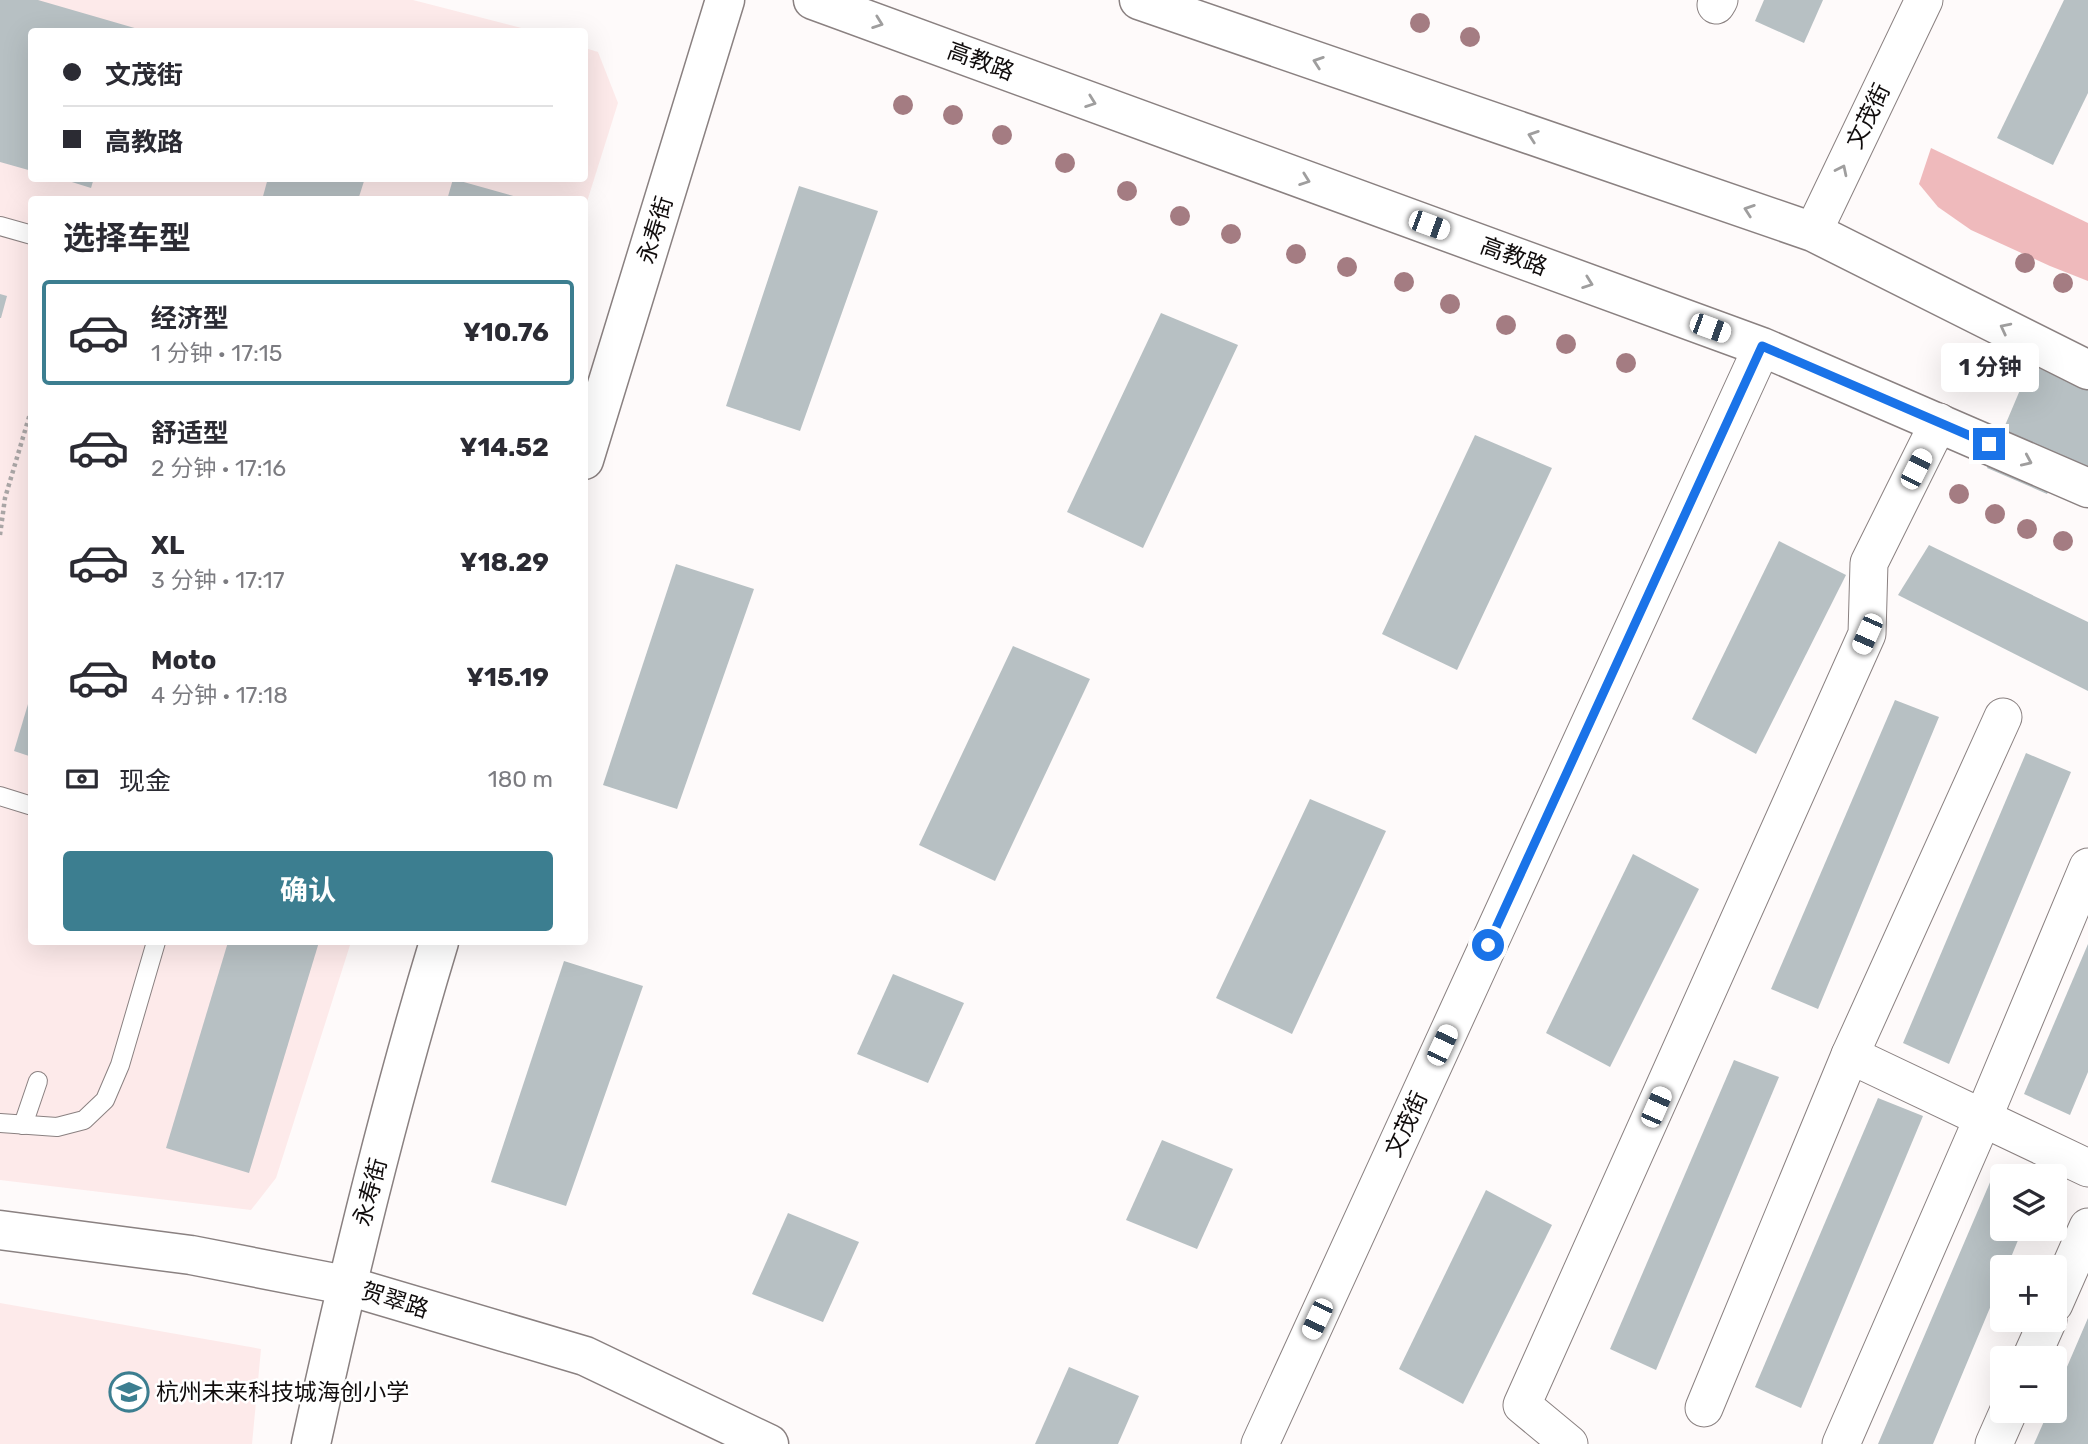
<!DOCTYPE html>
<html lang="zh">
<head>
<meta charset="utf-8">
<style>
  body { margin:0; font-family:Rubik,"Noto Sans SC",sans-serif; background:#f7f7f7; color:#2b2b33; height:100vh; display:flex; flex-direction:column; font-size:26px; white-space:nowrap }
  * { box-sizing:border-box; margin:0 }
  p { font-size:23px; color:#7c7c81 }
  .icon { flex:none; width:38px; height:38px; fill:none; stroke:currentColor; stroke-width:2; stroke-linecap:round; stroke-linejoin:round }
  .map { position:relative; flex:1; overflow:hidden }
  .panel { position:absolute; left:28px; top:196px; width:560px; height:749px; display:flex; flex-direction:column; background:#fff; border-radius:7px; box-shadow:0 7px 28px #0002 }
  .panel>* { flex:none }
  .banner { position:absolute; left:28px; top:28px; width:560px; height:154px; border-radius:7px; box-shadow:0 7px 28px #0002; display:grid; align-content:center; height:154px; padding:0 35px; background:#fff }
  .tools { position:absolute; left:1990px; top:1164px; display:grid; gap:14px }
  .tools a { display:grid; place-items:center; width:77px; height:77px; border-radius:7px; background:#fff; box-shadow:0 7px 28px #0002; font-size:35px }
  .end { position:absolute; width:32px; height:32px; margin:-16px; border:9px solid #1a73e8; background:#fff; box-shadow:0 0 0 4px #fff }
  .from { border-radius:50% }
  .bubble { position:absolute; height:49px; border-radius:7px; background:#fff; box-shadow:0 7px 28px #0002; font-size:23px; font-weight:700; line-height:49px; text-align:center }
  .car { position:absolute; width:21px; height:42px; margin:-21px -10px; border-radius:9px; box-shadow:0 0 5px 2px #0007; background:linear-gradient(#fff 24%,#345 0 40%,#fff 0 76%,#345 0 86%,#fff 0) }
  .banner b { display:flex; align-items:center; gap:24px; height:66px; font-size:26px }
  .banner b+b { border-top:2px solid #e1e1e2 }
  .banner i { width:18px; height:18px; background:#2b2b33 }
  ul { padding:0; list-style:none }
  li { display:flex; align-items:center; gap:21px; height:105px; margin:0 14px 10px; padding:0 21px; border:4px solid transparent; border-radius:7px }
  li div { flex:1 }
  li b { display:block; font-size:26px }
  li em { font-style:normal; font-weight:700 }
  li.active { border-color:#3c7e90 }
  li>.icon { width:63px; height:63px; stroke-width:1.5 }
  h2 { padding:0 35px; font-size:32px; line-height:84px }
  .pay { display:flex; align-items:center; gap:18px; height:77px; padding:0 35px; font-size:26px }
  .pay p { margin-inline-start:auto }
  .primary-button { display:flex; gap:14px; margin-top:auto; padding:14px 35px }
  .primary-button a { flex:1; height:80px; border-radius:7px; background:#3c7e90; color:#fff; font-size:28px; font-weight:700; line-height:80px; text-align:center }
  .map>svg:first-child { display:block }
  .built { fill:#fdeaea }
  .green { fill:#efbabc }
  .building { fill:#b7c0c3 }
  .lines { fill:none; stroke-linecap:round; stroke-linejoin:round }
  .lane-casing { stroke:#8a8181; stroke-width:20 }
  .street-casing { stroke:#8a8181; stroke-width:39 }
  .secondary-casing { stroke:#8a8181; stroke-width:41 }
  .path { stroke:#aaa6a6; stroke-width:4.5; stroke-dasharray:3.5 3.5; stroke-linecap:butt }
  .lane { stroke:#fff; stroke-width:18 }
  .street { stroke:#fff; stroke-width:37 }
  .secondary { stroke:#fff; stroke-width:38 }
  .tree { fill:#a47c82 }
  .oneway { stroke:#9f9e9e }
  .route { stroke:#1a73e8; stroke-width:9 }
  .labels { text-anchor:middle; stroke-width:5; stroke-linejoin:round; paint-order:stroke }
  .street-label { font-size:23px; fill:#100c0c; stroke:#fff }
  .poi-label { font-size:23px; fill:#100c0c; stroke:#fff; text-anchor:start }
</style>
</head>
<body>
<div class="map">
<svg width="2088" height="1444" viewBox="0 0 2088 1444">
  <rect width="100%" height="100%" fill="#fefafa"/>
  <g class="built">
    <path d="M0 0H413L533 31 32 32V178H584L585 48 598 52 618 103 585 208 584 200H32V942H351L276 1178 251 1210 0 1180Z"/>
    <path d="M0 1303 261 1349 252 1444H0Z"/>
  </g>
  <path class="green" d="M1931 148 2088 223V281L2050 266 1971 230 1938 207 1919 184Z"/>
  <g class="building">
    <path d="M0 0H38L138 29 137 32H32V171L0 162Z"/>
    <path d="M1764 0H1823L1804 43 1755 21Z"/>
    <path d="M2064 0H2088V93L2053 165 1997 138Z"/>
    <path d="M59 178H94L91 188Z"/>
    <path d="M268 178H365L358 200H262Z"/>
    <path d="M453 179 524 199V200H447Z"/>
    <path d="M799 186 878 211 800 431 726 406Z"/>
    <path d="M0 294 7 296 1 318H0Z"/>
    <path d="M1161 313 1238 345 1143 548 1067 512Z"/>
    <path d="M2031 364 2088 388V498L2053 482 2047 494 1987 468Z"/>
    <path d="M1475 435 1552 468 1457 670 1382 634Z"/>
    <path d="M1779 541 1846 575 1756 754 1692 719Z"/>
    <path d="M1929 545 2088 622V691L1898 595Z"/>
    <path d="M676 564 754 589 677 809 603 785Z"/>
    <path d="M1013 646 1090 679 995 881 919 845Z"/>
    <path d="M31 694H32V757L14 751Z"/>
    <path d="M1895 700 1939 717 1818 1009 1771 989Z"/>
    <path d="M2026 753 2071 772 1949 1064 1903 1043Z"/>
    <path d="M1310 799 1386 831 1292 1034 1216 998Z"/>
    <path d="M1633 854 1699 889 1610 1067 1546 1033Z"/>
    <path d="M228 942H319L249 1173 166 1148Z"/>
    <path d="M2088 944V1072L2070 1115 2024 1094Z"/>
    <path d="M564 961 643 986 566 1206 491 1182Z"/>
    <path d="M893 974 964 1003 928 1083 857 1054Z"/>
    <path d="M1734 1060 1779 1077 1656 1370 1610 1349Z"/>
    <path d="M1878 1098 1923 1116 1801 1408 1755 1387Z"/>
    <path d="M1162 1140 1233 1169 1197 1249 1126 1220Z"/>
    <path d="M1991 1180 2002 1184V1228H2023L2007 1267H2002V1279L1933 1444H1878Z"/>
    <path d="M1486 1190 1552 1225 1463 1404 1399 1369Z"/>
    <path d="M788 1213 859 1242 823 1322 752 1294Z"/>
    <path d="M2088 1318V1444H2034L2049 1410H2054V1397Z"/>
    <path d="M1069 1367 1139 1396 1118 1444H1035Z"/>
  </g>
  <g class="lines">
    <g class="lane-casing">
      <g id="lane">
        <path d="M0 226 32 235"/>
        <path d="M0 796 32 806"/>
        <path d="M0 1123 57 1127 84 1120 105 1100 120 1065 156 942"/>
        <path d="M23 1125 38 1081"/>
      </g>
    </g>
    <g class="street-casing">
      <g id="street">
        <path d="M1716 5 1719 0"/>
        <path d="M1813 232 1924 0"/>
        <path d="M1850 1055 2003 717"/>
        <path d="M2054 1304 2088 1227"/>
        <path d="M2031 1358 2048 1320"/>
        <path d="M1704 1408 1850 1055 2088 1168"/>
        <path d="M1260 1444 1762 347"/>
        <path d="M1569 1444 1522 1405 1867 634 1869 563 1939 422"/>
        <path d="M1841 1444 1983 1118 2088 867"/>
        <path d="M1994 1444 2009 1410"/>
      </g>
    </g>
    <g class="secondary-casing">
      <g id="secondary">
        <path d="M813 0 1762 347 2088 488"/>
        <path d="M1139 0 1813 232 2088 370"/>
        <path d="M584 460 725 0"/>
        <path d="M0 1230 191 1255 345 1285 585 1356 769 1444"/>
        <path d="M311 1444C348 1275 389 1107 439 942"/>
      </g>
    </g>
    <path class="path" d="M0 535 5 498 32 407"/>
    <use href="#lane" class="lane"/>
    <use href="#street" class="street"/>
    <use href="#secondary" class="secondary"/>
  </g>
  <g class="tree">
    <circle cx="1420" cy="23" r="10"/>
    <circle cx="1470" cy="37" r="10"/>
    <circle cx="903" cy="105" r="10"/>
    <circle cx="953" cy="115" r="10"/>
    <circle cx="1002" cy="135" r="10"/>
    <circle cx="1065" cy="163" r="10"/>
    <circle cx="1127" cy="191" r="10"/>
    <circle cx="1180" cy="216" r="10"/>
    <circle cx="1231" cy="234" r="10"/>
    <circle cx="1296" cy="254" r="10"/>
    <circle cx="2025" cy="263" r="10"/>
    <circle cx="1347" cy="267" r="10"/>
    <circle cx="1404" cy="282" r="10"/>
    <circle cx="2063" cy="283" r="10"/>
    <circle cx="1450" cy="304" r="10"/>
    <circle cx="1506" cy="325" r="10"/>
    <circle cx="1566" cy="344" r="10"/>
    <circle cx="1626" cy="363" r="10"/>
    <circle cx="1959" cy="494" r="10"/>
    <circle cx="1995" cy="514" r="10"/>
    <circle cx="2027" cy="529" r="10"/>
    <circle cx="2063" cy="541" r="10"/>
  </g>
  <defs><path id="oneway-chevron" d="M-2-3.5L2.5 0L-2 3.5" fill="none" stroke-width="1.6" stroke-linecap="round" stroke-linejoin="round" transform="scale(1.75)"/></defs>
  <g class="oneway">
    <use href="#oneway-chevron" transform="translate(878 23) rotate(20)"/>
    <use href="#oneway-chevron" transform="translate(1318 62) rotate(-161)"/>
    <use href="#oneway-chevron" transform="translate(1091 102) rotate(20)"/>
    <use href="#oneway-chevron" transform="translate(1533 136) rotate(-161)"/>
    <use href="#oneway-chevron" transform="translate(1842 170) rotate(-64)"/>
    <use href="#oneway-chevron" transform="translate(1305 180) rotate(20)"/>
    <use href="#oneway-chevron" transform="translate(1749 210) rotate(-161)"/>
    <use href="#oneway-chevron" transform="translate(1588 283) rotate(20)"/>
    <use href="#oneway-chevron" transform="translate(2005 328) rotate(-153)"/>
    <use href="#oneway-chevron" transform="translate(2027 461) rotate(24)"/>
  </g>
  <g class="lines">
    <path class="route" d="M1488 945 1762 346 1989 444"/>
  </g>
  <defs>
    <g id="school-ring" transform="scale(2.0125)"><circle r="9.5" fill="#fff" stroke="#3c7e90" stroke-width="1.5"/><path d="M0-5L7-2L0 1L-7-2ZM-4 1L0 2.5L4 1V4Q0 6-4 4Z" fill="#3c7e90"/></g>
  </defs>
  <g fill-rule="evenodd">
    <use href="#school-ring" x="129" y="1392"/>
  </g>
  <g class="labels">
    <g class="street-label">
      <text transform="translate(981 61) rotate(20)" y="8">高教路</text>
      <text transform="translate(1868 116) rotate(-64)" y="8">文茂街</text>
      <text transform="translate(655 230) rotate(-73)" y="8">永寿街</text>
      <text transform="translate(1514 256) rotate(20)" y="8">高教路</text>
      <text transform="translate(1406 1124) rotate(-65)" y="8">文茂街</text>
      <text transform="translate(370 1192) rotate(-75)" y="8">永寿街</text>
      <text transform="translate(395 1300) rotate(17)" y="8">贺翠路</text>
    </g>
    <g class="poi-label">
      <text x="156" y="1400">杭州未来科技城海创小学</text>
    </g>
  </g>
</svg>
<div class="tools">
<a><svg class="icon" aria-label="layers" viewBox="0 0 24 24"><path d="M12 4l9 5-9 5-9-5zM3 14l9 5 9-5"/></svg></a>
<a>+</a>
<a>−</a>
</div>
<i class="end from" style="left:1488px;top:945px"></i>
<i class="end" style="left:1989px;top:444px"></i>
<div class="bubble" style="left:1941px;top:343px;width:98px">1 分钟</div>
<i class="car" style="left:1429px;top:225px;rotate:110deg"></i>
<i class="car" style="left:1710px;top:328px;rotate:110deg"></i>
<i class="car" style="left:1916px;top:469px;rotate:27deg"></i>
<i class="car" style="left:1867px;top:634px;rotate:204deg"></i>
<i class="car" style="left:1442px;top:1045px;rotate:25deg"></i>
<i class="car" style="left:1656px;top:1107px;rotate:24deg"></i>
<i class="car" style="left:1317px;top:1319px;rotate:205deg"></i>
<div class="banner">
<b><i class="from"></i>文茂街</b>
<b><i></i>高教路</b>
</div>
<section class="panel">
<h2>选择车型</h2>
<ul>
<li class="active"><svg class="icon" aria-label="car" viewBox="0 0 24 24"><path d="M5 17H2v-5l4-1 3-4h7l3 4 3 1v5h-3M9 17h6M6 11h13"/><circle cx="7" cy="17" r="2"/><circle cx="17" cy="17" r="2"/></svg><div><b>经济型</b><p>1 分钟 · 17:15</p></div><em>¥10.76</em></li>
<li><svg class="icon" aria-label="car" viewBox="0 0 24 24"><path d="M5 17H2v-5l4-1 3-4h7l3 4 3 1v5h-3M9 17h6M6 11h13"/><circle cx="7" cy="17" r="2"/><circle cx="17" cy="17" r="2"/></svg><div><b>舒适型</b><p>2 分钟 · 17:16</p></div><em>¥14.52</em></li>
<li><svg class="icon" aria-label="car" viewBox="0 0 24 24"><path d="M5 17H2v-5l4-1 3-4h7l3 4 3 1v5h-3M9 17h6M6 11h13"/><circle cx="7" cy="17" r="2"/><circle cx="17" cy="17" r="2"/></svg><div><b>XL</b><p>3 分钟 · 17:17</p></div><em>¥18.29</em></li>
<li><svg class="icon" aria-label="car" viewBox="0 0 24 24"><path d="M5 17H2v-5l4-1 3-4h7l3 4 3 1v5h-3M9 17h6M6 11h13"/><circle cx="7" cy="17" r="2"/><circle cx="17" cy="17" r="2"/></svg><div><b>Moto</b><p>4 分钟 · 17:18</p></div><em>¥15.19</em></li>
</ul>
<div class="pay"><svg class="icon" aria-label="cash" viewBox="0 0 24 24"><path d="M3 7h18v10H3z"/><circle cx="12" cy="12" r="2"/></svg>现金<p>180 m</p></div>
<div class="primary-button"><a>确认</a></div>
</section>
</div>
</body>
</html>
